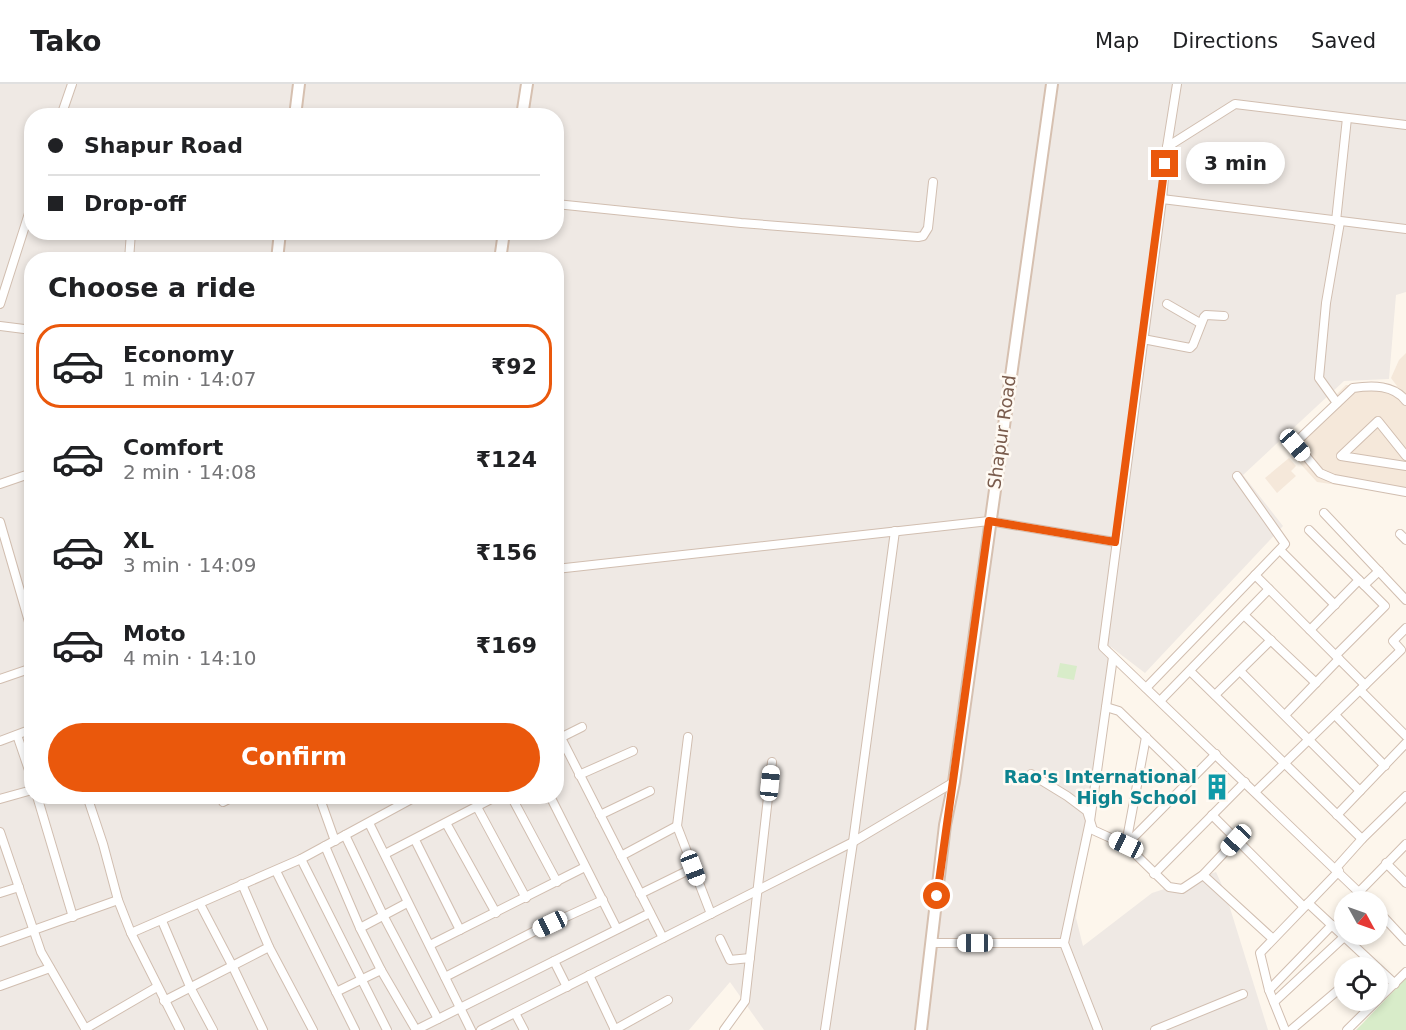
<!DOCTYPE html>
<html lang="en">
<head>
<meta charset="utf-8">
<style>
  body { margin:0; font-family:"DejaVu Sans",sans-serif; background:#f2f2f2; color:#202124; height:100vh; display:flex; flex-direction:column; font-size:22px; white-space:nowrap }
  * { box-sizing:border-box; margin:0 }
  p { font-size:20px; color:#757577 }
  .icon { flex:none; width:33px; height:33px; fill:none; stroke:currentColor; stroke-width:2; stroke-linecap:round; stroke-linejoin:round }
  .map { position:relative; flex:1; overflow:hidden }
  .panel { position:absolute; left:24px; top:168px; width:540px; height:552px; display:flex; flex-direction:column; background:#fff; border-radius:24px; box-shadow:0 3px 9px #0003 }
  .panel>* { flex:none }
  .top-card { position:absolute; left:24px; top:24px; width:540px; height:132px; border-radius:24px; box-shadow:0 3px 9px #0003; display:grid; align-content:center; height:132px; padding:0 24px; background:#fff }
  .needle { width:39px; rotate:130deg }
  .fabs { position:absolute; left:1334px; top:807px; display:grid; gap:12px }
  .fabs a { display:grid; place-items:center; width:54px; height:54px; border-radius:50%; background:#fff; box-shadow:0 3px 9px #0003; font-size:30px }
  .end { position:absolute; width:27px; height:27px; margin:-14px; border:8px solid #ea580c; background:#fff; box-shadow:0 0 0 3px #fff }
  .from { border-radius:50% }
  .bubble { position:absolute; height:42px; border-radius:21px; background:#fff; box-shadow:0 3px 9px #0003; font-size:20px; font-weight:600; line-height:42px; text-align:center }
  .car { position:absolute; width:18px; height:36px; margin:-18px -9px; border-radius:8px; box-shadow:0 0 4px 2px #0007; background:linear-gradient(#fff 24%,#345 0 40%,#fff 0 76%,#345 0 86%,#fff 0) }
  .top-card b { display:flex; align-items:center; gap:21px; height:57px; font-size:22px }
  .top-card b+b { border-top:2px solid #e0e0e0 }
  .top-card i { width:15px; height:15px; background:#202124 }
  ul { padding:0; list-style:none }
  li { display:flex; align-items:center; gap:18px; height:84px; margin:0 12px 9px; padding:0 12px; border:3px solid transparent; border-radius:24px }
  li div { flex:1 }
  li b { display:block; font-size:22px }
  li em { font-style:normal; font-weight:600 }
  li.on { border-color:#ea580c }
  li>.icon { width:54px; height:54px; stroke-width:1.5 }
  h2 { padding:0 24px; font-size:27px; line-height:72px }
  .primary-button { display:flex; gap:12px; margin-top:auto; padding:12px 24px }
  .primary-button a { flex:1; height:69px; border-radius:36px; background:#ea580c; color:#fff; font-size:24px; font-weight:600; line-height:69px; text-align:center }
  header { display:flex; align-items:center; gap:36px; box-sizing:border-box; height:84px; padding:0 30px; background:#fff; border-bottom:2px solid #e0e0e0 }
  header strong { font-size:28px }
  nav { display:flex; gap:33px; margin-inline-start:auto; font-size:21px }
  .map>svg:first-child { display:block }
  .residential { fill:#f5e8da }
  .industrial { fill:#efe9e4; fill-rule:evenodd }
  .green { fill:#d8ecc9 }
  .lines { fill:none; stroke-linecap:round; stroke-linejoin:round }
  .street-casing { stroke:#d1beb0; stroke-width:10 }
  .secondary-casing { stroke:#d6c0b0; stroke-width:14 }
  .street { stroke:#fff; stroke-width:8 }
  .secondary { stroke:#fff; stroke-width:10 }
  .route { stroke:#ea580c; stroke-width:8 }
  .labels { text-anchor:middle; stroke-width:5; stroke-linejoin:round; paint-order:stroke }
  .street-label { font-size:18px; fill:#7a5c4d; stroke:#fffaf3 }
  .culture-label { font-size:18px; font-weight:bold; fill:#0d838f; stroke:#fffaf3; text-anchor:end }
</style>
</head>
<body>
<header>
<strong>Tako</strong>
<nav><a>Map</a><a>Directions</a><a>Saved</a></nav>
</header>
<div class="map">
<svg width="1406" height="946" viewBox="0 0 1406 946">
  <rect width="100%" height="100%" fill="#fdf6ec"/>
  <g class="residential">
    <path d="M1406 269V411L1317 398 1285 363 1332 320 1336 311 1346 301 1397 302 1391 294 1399 276Z"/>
    <path d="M1289 374 1296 382 1291 387 1296 392 1277 409 1265 394Z"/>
  </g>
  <path class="industrial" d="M0 0H1406V208L1396 211 1389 295 1344 297 1243 391 1283 442 1145 589 1111 563 1076 834 1083 862 1152 809 1216 788 1225 808 1268 946H764L730 898 689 946H0ZM32 32H556V148H32ZM32 176H556V712H32Z"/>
  <g class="green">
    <path d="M1060 579 1077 582 1074 596 1057 593Z"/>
    <path d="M1406 894V946H1356L1363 939Z"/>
  </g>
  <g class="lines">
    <g class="street-casing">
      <g id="street">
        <path d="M1177 0 1167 63 1162 115 1103 563 1369 818"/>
        <path d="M61 32 72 0"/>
        <path d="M1167 63 1235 20 1406 41"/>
        <path d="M1162 115 1406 145"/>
        <path d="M556 120 741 139 918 153 923 152 928 144 933 98"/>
        <path d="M1336 137 1347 34"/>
        <path d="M129 176 131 148"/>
        <path d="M0 220 32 120"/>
        <path d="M1167 220 1200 239"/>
        <path d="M0 242 32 246"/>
        <path d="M1143 255 1190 264 1193 261 1204 233 1206 231 1224 232"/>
        <path d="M1406 317C1394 301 1373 301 1353 304L1295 359 1320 389 1334 395 1406 408"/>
        <path d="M1337 319 1319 294 1326 219 1340 138"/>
        <path d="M1406 372 1378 337 1341 372 1406 382"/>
        <path d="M0 400 32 389"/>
        <path d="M1324 429 1406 516"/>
        <path d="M0 438 32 548"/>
        <path d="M1309 446 1385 522 1336 571"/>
        <path d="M1400 450 1406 456"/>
        <path d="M1280 466 1335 521"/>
        <path d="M556 485 989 437 1115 458"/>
        <path d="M1255 491 1365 601"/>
        <path d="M1364 501 1379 487"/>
        <path d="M1244 531 1316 599"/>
        <path d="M1310 546 1359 496"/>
        <path d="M1190 587 1362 755"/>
        <path d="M1240 587 1360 707"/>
        <path d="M0 595 32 584"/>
        <path d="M1146 604 1285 460 1237 392"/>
        <path d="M1360 606 1406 652"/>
        <path d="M1215 611 1271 556"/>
        <path d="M1160 617 1269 505"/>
        <path d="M1106 623 1119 627 1190 696"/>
        <path d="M1285 631 1339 575"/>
        <path d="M1335 631 1385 682"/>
        <path d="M556 644 663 854"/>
        <path d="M17 651 32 695"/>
        <path d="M562 653 582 643"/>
        <path d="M688 653 677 742 711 830"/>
        <path d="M0 657 32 645"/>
        <path d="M1031 690 1067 712 1087 727 1093 746 1126 761 1169 803 1182 805 1203 791 1236 756"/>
        <path d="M579 691 633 667"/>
        <path d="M1255 708 1401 566 1393 557 1406 544"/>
        <path d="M37 712 73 833"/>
        <path d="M87 712 103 760 118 816 131 849 180 946"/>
        <path d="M319 712 335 757"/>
        <path d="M511 712 557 798"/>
        <path d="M550 712 617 845"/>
        <path d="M0 715 32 706"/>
        <path d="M223 718 235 712"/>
        <path d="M477 723 526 814"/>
        <path d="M600 731 650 707"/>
        <path d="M1212 731 1304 823"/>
        <path d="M1337 731 1406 659"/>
        <path d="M369 739 471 946"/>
        <path d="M446 739 496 829"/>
        <path d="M0 748 41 868 86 946"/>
        <path d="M345 751 383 831 438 935"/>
        <path d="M415 756 460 846"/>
        <path d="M1126 760 1146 653"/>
        <path d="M1126 761 1216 670"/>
        <path d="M325 762 360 844 381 886 416 946"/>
        <path d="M385 770 497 712"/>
        <path d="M621 772 677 742"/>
        <path d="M301 775 387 946"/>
        <path d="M1386 779 1406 799"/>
        <path d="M1336 784 1362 755 1406 712"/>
        <path d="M276 787 355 946"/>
        <path d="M1154 790 1245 698"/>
        <path d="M1203 791 1273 855"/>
        <path d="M242 800 269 863 313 946"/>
        <path d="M1360 807 1406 760"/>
        <path d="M0 809 19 803"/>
        <path d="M640 810 693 784"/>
        <path d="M1308 819 1395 900"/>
        <path d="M200 820 233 883 263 946"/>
        <path d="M1377 826 1406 857"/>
        <path d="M162 837 191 905 213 946"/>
        <path d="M360 844 407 819"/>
        <path d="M131 849 301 775 417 712"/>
        <path d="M720 855 730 876 750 874"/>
        <path d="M0 858 118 816"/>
        <path d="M931 859H1064"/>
        <path d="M430 861 585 783"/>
        <path d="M554 877 567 903"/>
        <path d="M589 891 615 946"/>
        <path d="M445 893 533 848 603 816"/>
        <path d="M0 902 50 884"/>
        <path d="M1269 906 1332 841"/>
        <path d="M336 908 381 886"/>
        <path d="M164 917 269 863"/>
        <path d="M1274 918 1345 852"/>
        <path d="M515 929 524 946"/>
        <path d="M85 945 157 903"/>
        <path d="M416 946 650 829"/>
        <path d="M481 946 853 758 954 698"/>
        <path d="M614 946 668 916"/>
        <path d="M724 946 745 917 772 678"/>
        <path d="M825 946 853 758 895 447"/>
        <path d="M1098 946 1064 859 1090 737 1113 573"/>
        <path d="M1155 946 1243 910"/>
        <path d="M1285 946 1269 906 1260 869 1339 787"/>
        <path d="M1291 946 1344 901"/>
        <path d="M1347 946 1406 888"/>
      </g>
    </g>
    <g class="secondary-casing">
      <g id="secondary">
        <path d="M295 32 299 0"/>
        <path d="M522 32 527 0"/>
        <path d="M277 176 280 148"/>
        <path d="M500 176 504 148"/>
        <path d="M921 946 945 741 954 698 1052 0"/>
      </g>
    </g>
    <use href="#street" class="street"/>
    <use href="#secondary" class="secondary"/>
  </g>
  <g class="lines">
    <path class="route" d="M937 812 989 437 1115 458 1165 80"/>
  </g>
  <defs>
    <g id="building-bare" transform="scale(2.07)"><path d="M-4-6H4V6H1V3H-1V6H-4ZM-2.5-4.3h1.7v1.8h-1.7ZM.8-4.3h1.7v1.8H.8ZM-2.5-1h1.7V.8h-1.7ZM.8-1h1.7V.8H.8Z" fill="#0f9aa8" stroke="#fffaf3" stroke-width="2.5" paint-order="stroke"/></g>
  </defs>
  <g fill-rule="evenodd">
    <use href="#building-bare" x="1217" y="703"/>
  </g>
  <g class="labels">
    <g class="street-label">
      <text transform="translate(1002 348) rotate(-82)" y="6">Shapur Road</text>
    </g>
    <g class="culture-label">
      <text x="1197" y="699">Rao's International<tspan x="1197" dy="21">High School</tspan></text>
    </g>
  </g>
</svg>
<div class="fabs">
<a><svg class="needle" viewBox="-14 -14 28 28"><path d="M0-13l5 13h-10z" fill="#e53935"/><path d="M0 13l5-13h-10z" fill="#757577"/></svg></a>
<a><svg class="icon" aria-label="locate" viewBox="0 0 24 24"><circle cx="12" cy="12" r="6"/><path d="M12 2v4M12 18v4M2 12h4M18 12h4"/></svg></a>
</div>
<i class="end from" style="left:937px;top:812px"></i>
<i class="end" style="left:1165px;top:80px"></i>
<div class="bubble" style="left:1186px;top:58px;width:99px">3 min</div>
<i class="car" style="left:1295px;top:361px;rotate:139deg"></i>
<i class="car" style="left:770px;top:699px;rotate:6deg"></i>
<i class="car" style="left:1236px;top:756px;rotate:223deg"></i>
<i class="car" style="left:1126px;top:761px;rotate:295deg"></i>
<i class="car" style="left:693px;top:784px;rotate:159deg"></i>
<i class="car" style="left:550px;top:840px;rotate:245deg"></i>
<i class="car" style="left:975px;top:859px;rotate:270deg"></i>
<div class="top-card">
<b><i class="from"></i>Shapur Road</b>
<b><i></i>Drop-off</b>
</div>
<section class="panel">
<h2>Choose a ride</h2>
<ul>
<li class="on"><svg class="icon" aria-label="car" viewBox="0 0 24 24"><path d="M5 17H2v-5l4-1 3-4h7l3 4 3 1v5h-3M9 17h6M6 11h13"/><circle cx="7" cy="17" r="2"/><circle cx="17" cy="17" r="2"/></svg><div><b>Economy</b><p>1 min · 14:07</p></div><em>₹92</em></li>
<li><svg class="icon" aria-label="car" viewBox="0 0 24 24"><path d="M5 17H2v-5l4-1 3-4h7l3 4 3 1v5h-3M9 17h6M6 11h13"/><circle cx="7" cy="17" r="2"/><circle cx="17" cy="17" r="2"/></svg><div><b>Comfort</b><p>2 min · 14:08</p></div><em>₹124</em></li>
<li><svg class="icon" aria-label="car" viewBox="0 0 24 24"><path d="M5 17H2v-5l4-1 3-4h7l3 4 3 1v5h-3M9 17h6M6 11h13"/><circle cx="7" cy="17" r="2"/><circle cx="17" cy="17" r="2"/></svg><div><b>XL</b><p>3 min · 14:09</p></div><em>₹156</em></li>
<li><svg class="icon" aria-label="car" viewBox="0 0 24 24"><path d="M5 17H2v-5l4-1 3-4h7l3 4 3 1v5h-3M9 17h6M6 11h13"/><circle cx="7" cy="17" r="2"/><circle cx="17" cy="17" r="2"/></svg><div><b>Moto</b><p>4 min · 14:10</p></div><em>₹169</em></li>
</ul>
<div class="primary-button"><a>Confirm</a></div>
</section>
</div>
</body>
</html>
